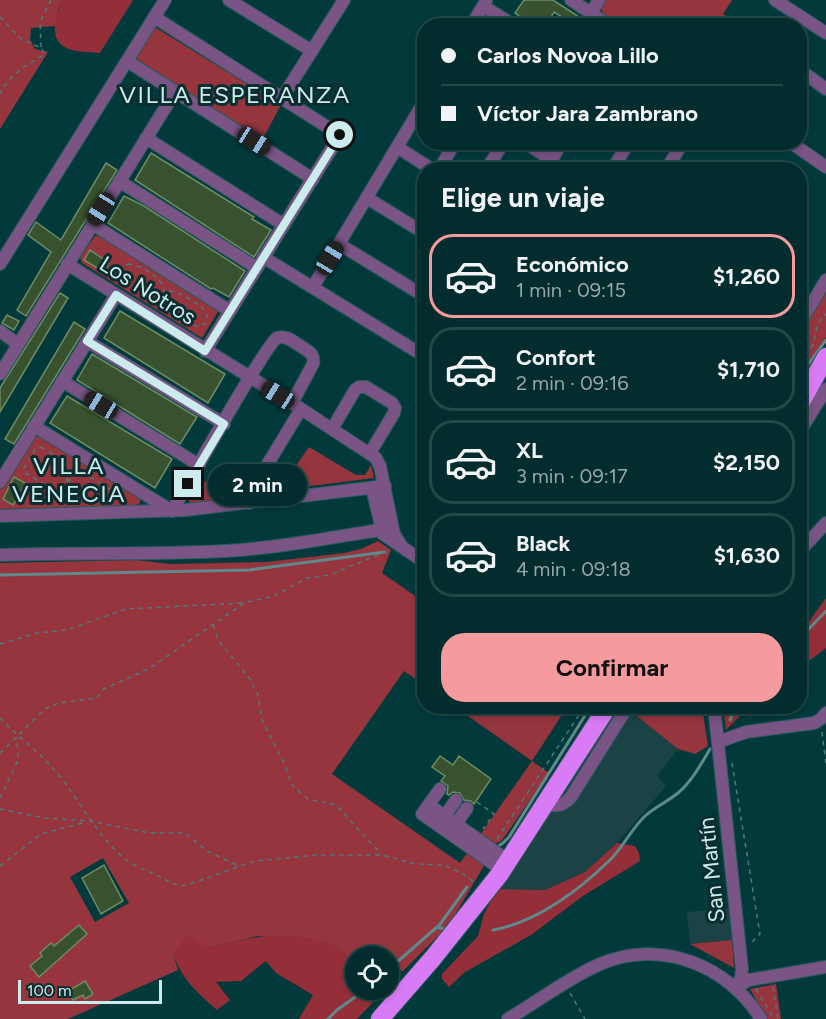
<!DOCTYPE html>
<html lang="es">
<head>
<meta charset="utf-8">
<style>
  body { margin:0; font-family:Figtree,sans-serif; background:#0c3435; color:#f1f3f6; height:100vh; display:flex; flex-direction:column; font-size:22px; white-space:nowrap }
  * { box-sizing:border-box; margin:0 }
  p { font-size:20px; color:#96a7aa }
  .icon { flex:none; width:33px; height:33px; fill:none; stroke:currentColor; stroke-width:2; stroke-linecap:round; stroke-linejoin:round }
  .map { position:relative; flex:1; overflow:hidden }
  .side { position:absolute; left:417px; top:162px; width:390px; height:552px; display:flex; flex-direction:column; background:#022c2d; border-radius:24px; box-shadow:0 3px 9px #0003,0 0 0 2px #234849 }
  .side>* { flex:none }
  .top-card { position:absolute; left:417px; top:18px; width:390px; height:132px; border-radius:24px; box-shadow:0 3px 9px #0003,0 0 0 2px #234849; display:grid; align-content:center; height:132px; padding:0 24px; background:#022c2d }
  .buttons { position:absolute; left:345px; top:946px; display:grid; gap:12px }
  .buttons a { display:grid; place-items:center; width:54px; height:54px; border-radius:50%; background:#022c2d; box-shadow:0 3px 9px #0003,0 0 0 2px #234849; font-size:30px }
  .scale { position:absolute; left:18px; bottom:15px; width:144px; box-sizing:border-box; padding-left:6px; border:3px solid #ccebec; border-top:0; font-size:16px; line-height:21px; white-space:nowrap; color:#ccebec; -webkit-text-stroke:4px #0a2e2f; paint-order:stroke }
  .end { position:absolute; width:27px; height:27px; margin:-14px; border:8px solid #ccebec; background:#111; box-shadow:0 0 0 3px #111 }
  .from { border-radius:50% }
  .bubble { position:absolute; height:42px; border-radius:21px; background:#022c2d; box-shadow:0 3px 9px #0003,0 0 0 2px #234849; font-size:20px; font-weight:700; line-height:42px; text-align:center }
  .car { position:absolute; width:18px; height:36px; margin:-18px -9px; border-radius:8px; box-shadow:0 0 4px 2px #0007; background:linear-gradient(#222 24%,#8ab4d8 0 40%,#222 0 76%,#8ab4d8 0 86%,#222 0) }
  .top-card b { display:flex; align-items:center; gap:21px; height:57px; font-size:22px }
  .top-card b+b { border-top:2px solid #234849 }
  .top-card i { width:15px; height:15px; background:#f1f3f6 }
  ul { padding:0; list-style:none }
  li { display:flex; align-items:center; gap:18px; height:84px; margin:0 12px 9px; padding:0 12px; border:3px solid #234849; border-radius:24px }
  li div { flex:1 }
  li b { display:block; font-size:22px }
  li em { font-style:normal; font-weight:700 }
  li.active { border-color:#f59b9d }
  li>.icon { width:54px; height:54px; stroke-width:1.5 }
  h2 { padding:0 24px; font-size:27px; line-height:72px }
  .primary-button { display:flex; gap:12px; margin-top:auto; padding:12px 24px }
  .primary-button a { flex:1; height:69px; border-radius:24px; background:#f59b9d; color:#111; font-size:24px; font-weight:700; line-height:69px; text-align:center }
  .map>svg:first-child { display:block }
  .built { fill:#1b4345 }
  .green { fill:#96353e; fill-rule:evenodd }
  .forest { fill:#942f3a }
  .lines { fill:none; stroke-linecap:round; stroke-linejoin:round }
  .stream { stroke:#5e8a8b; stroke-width:3 }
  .building { fill:#38522f; stroke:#6e8b64; stroke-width:1.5 }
  .minor-casing { stroke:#265a5c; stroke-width:14 }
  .highway-casing { stroke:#265a5c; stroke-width:20 }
  .path { stroke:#4d7c7d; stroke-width:1.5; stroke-dasharray:4.5 4.5; stroke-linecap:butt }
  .minor { stroke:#795485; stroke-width:12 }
  .highway { stroke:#da7bf6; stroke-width:18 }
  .route { stroke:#ccebec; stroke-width:8 }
  .labels { text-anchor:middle; stroke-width:6; stroke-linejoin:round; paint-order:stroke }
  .street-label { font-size:22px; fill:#ccebec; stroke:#0a2e2f }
  .neighbourhood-label { font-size:24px; letter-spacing:1.5px; fill:#ccebec; stroke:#0a2e2f }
</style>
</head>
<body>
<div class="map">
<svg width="826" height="1019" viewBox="0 0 826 1019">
  <rect width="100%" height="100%" fill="#023a3c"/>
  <g class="built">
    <path d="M612 707H624L678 749 657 776 666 786 617 843 585 872 545 890 497 889Z"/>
    <path d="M729 908 732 940 690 944 687 912Z"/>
  </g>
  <g class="green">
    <path d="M0 0H63L58 9 55 26 31 28 30 39 35 49 48 52 0 129Z"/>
    <path d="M606 0H732L723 14 741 25H619L602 12V6Z"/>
    <path d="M153 26 281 105 261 142 134 57Z"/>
    <path d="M95 236H99L219 310 202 338 82 263 80 257Z"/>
    <path d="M826 291V337L800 379V333Z"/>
    <path d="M39 436 140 497V503L134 507 0 509V489L32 439Z"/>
    <path d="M309 447 356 475H365L371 465 374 478 279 490Z"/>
    <path d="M199 479 220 488 223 482 243 490 240 498 190 503 188 499Z"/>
    <path d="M378 541 391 550 382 573 424 602V685L404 671 332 774 460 863 468 852 485 864 449 925 403 971H389L388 957H356L355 964 351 962 338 947 258 936 204 949 173 953 178 970 68 1019H0V563L136 560 170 564 267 562 344 553 361 549ZM103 858 129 903 95 922 70 877Z"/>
    <path d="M455 707H567L532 761 549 773 503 839C495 848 488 840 480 835L532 761Z"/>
    <path d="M638 707H702L708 746 695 754 678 749 634 714Z"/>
    <path d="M732 940 734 968 690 944Z"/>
    <path d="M776 984 781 1019H767L750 989Z"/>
  </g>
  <g class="forest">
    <path d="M63 0H133L100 53C77 51 52 53 55 23 56 14 59 7 63 0Z"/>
    <path d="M826 598V648L809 661 800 673V634Z"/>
    <path d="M723 707H746L741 715 726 730Z"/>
    <path d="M617 843 635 846 639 853 640 861 583 896 531 935 465 972 449 987 442 979V974L478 936 484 914 497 889 545 890 585 872Z"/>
    <path d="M189 934 204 949C253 937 286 927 336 946 344 949 346 961 355 964L356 990H385L357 1019H299L313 995 276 973 266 961 241 981 216 982 230 1000 217 1010C198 993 181 979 173 953Z"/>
  </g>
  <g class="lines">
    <g class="stream">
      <path d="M800 376 826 340"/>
      <path d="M0 575 249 570 385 552"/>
      <path d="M800 638 826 611"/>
      <path d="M730 720 735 706"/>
      <path d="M497 847 503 843 509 837 591 706"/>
      <path d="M438 927 467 887"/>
      <path d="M493 930C537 922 578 891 610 860 623 847 631 830 644 817 653 808 667 802 678 793 692 781 701 764 710 749"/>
      <path d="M388 970 437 927 448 930"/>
      <path d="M328 1019 337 1010 365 990"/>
    </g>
  </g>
  <g class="building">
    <path d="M524 0H553L593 26H576L554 12 546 26H534L515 13Z"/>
    <path d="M151 153 254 217 252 219 271 230 254 257 135 180Z"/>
    <path d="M106 163 117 170 26 316 17 310 51 252 28 235 36 222 61 240Z"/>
    <path d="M124 196 144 206 245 271 229 297 213 288 211 289 108 223Z"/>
    <path d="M90 250 109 263 104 272 84 260Z"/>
    <path d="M60 293 68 298 0 412V388Z"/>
    <path d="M120 311 225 374 208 403 104 338Z"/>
    <path d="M7 315 19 321 14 330 2 323Z"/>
    <path d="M74 322 85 329 14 444 5 439Z"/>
    <path d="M92 354 197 417 180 444 77 380Z"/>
    <path d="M67 396 172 459 155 488 50 423Z"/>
    <path d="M14 477 25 483 13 505 3 499Z"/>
    <path d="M440 756 453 765 459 756 491 779 474 804 471 801 464 800 460 793 453 792 449 795 447 794 448 786 441 781 445 776 432 767Z"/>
    <path d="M104 865 123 901 101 914 82 878Z"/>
    <path d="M79 925 87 934 39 977 30 966 42 956 40 953 51 943 54 946Z"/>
    <path d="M85 981 93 994 85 999 83 995 73 1000 68 991Z"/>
  </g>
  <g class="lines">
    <g class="minor-casing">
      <g id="minor">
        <path d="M229 0 312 51"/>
        <path d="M571 0 610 26"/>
        <path d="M775 0 826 33"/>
        <path d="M483 6 515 26"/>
        <path d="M591 13 599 0"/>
        <path d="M154 17 340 135 205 351"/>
        <path d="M471 26 486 1"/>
        <path d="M127 61 313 179"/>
        <path d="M800 70 826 89"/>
        <path d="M282 98 344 0"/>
        <path d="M146 138 284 225"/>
        <path d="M524 142 552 160"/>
        <path d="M790 142 826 167"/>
        <path d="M397 147 433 170"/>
        <path d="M439 170 455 142"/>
        <path d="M486 170 504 142"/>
        <path d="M546 170 562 142"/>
        <path d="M612 170 629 142"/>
        <path d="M666 170 683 142"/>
        <path d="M119 181 257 268"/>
        <path d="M367 198 424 233"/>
        <path d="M92 224 230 311"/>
        <path d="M339 244 424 296"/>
        <path d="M263 257 424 356"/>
        <path d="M0 264 165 0"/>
        <path d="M67 264 292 403 376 458 380 466 394 534 401 545"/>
        <path d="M313 287 424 102"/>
        <path d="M800 323 826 280"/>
        <path d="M0 331 18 344"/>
        <path d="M87 341 224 424"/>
        <path d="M0 374 175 92"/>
        <path d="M62 381 199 465"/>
        <path d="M34 426 172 511C185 489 266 344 277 338 286 334 295 343 302 347 309 352 315 354 313 364L292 403"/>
        <path d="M332 429 355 390 359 387H366L392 403 395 408 394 413 370 453"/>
        <path d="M800 431 826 389"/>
        <path d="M422 469 424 464"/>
        <path d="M0 482 116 295"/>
        <path d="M372 488 383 534 424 562"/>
        <path d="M249 503 252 490 301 409"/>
        <path d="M0 516 186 510 385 486"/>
        <path d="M800 551 826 523"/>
        <path d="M0 555C75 552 150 555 225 551 277 548 329 538 380 530"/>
        <path d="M714 706 742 969 741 978 736 988"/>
        <path d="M718 742 746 732 814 723 821 719 826 713"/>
        <path d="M440 789 422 814 502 870"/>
        <path d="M545 804C556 807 563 806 571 797L628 706"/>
        <path d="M429 805 509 861"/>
        <path d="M441 821 456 800"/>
        <path d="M452 830 467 808"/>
        <path d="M737 987 749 980 826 967"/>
        <path d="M508 1019C538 1001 567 979 598 965 659 938 727 964 761 1019"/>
      </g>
    </g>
    <g class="highway-casing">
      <g id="highway">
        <path d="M800 404 826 357"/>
        <path d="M380 1019 433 958 499 875 608 706"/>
      </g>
    </g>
    <g class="path">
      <path d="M0 17 21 39 41 48 45 54C26 65 10 74 0 94"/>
      <path d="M41 47 40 22 51 0"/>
      <path d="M128 264C140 264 163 278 164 291L161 297 151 299 124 282 120 273 122 267Z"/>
      <path d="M169 291C179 291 190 300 199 305 206 310 213 323 200 326 194 328 165 312 162 307 160 303 161 301 161 297Z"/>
      <path d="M800 341 804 334"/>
      <path d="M800 362 813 345 818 323 826 314"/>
      <path d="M41 447C48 452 59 456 65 462 75 473 65 490 51 486 42 484 33 477 26 473L24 468 36 448Z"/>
      <path d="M82 474 92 478 120 496 118 499 68 500 66 482Z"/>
      <path d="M213 625 219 641 250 679 258 695 262 720 284 763 292 785 308 799 336 805 381 854"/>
      <path d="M0 644 37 633 67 630 126 609 242 603"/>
      <path d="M0 718C15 734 32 746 47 762 76 791 92 832 125 859 135 867 147 870 158 876 169 881 175 887 187 885L255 861 318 855H382L416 864 444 865 462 873 475 883"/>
      <path d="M822 732 826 764"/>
      <path d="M0 753 45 709 58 703 97 698 104 689 150 668 244 603 274 596 307 578 329 575 388 551"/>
      <path d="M732 763 760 934 751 943"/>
      <path d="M0 798 18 760 17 737"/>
      <path d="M477 802 494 814 483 829"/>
      <path d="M0 809 45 818 90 821 149 833H185L207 851 239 866"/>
      <path d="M497 839 585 706"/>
      <path d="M0 866 41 834 86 822"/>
      <path d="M773 987 778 1019"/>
      <path d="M756 989 774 1019"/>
      <path d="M570 993 585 1019"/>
    </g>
    <use href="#minor" class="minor"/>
    <use href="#highway" class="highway"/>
  </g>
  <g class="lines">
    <path class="route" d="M188 484 224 424 87 341 116 295 205 351 340 135"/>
  </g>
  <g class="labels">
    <g class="street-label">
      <text transform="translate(148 290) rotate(32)" y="8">Los Notros</text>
      <text transform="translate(711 870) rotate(-96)" y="8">San Martín</text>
    </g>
    <g class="neighbourhood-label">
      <text x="235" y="103">VILLA ESPERANZA</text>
      <text x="69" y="474">VILLA<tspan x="69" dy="28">VENECIA</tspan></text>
    </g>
  </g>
</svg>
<div class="buttons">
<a><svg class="icon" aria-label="locate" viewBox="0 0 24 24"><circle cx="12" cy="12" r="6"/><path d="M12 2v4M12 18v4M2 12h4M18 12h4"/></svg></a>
</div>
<div class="scale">100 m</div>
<i class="end from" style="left:340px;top:135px"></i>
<i class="end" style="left:188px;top:484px"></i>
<div class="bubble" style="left:208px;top:464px;width:99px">2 min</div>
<i class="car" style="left:254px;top:141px;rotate:122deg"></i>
<i class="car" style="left:101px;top:209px;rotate:212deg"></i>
<i class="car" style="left:330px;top:258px;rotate:31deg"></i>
<i class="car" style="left:278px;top:395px;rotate:302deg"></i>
<i class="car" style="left:101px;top:405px;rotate:301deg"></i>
<div class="top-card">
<b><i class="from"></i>Carlos Novoa Lillo</b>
<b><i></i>Víctor Jara Zambrano</b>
</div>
<section class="side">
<h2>Elige un viaje</h2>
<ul>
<li class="active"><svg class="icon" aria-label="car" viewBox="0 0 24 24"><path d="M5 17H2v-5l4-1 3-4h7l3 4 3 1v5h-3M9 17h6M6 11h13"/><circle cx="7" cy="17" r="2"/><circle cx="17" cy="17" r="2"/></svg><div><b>Económico</b><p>1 min · 09:15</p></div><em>$1,260</em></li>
<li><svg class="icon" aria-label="car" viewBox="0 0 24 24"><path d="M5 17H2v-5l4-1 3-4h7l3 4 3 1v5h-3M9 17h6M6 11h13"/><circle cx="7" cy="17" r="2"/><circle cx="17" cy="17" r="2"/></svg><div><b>Confort</b><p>2 min · 09:16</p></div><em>$1,710</em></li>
<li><svg class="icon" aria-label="car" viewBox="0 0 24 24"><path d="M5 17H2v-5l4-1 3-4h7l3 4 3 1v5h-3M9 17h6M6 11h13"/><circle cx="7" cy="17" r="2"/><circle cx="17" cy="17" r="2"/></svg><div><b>XL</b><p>3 min · 09:17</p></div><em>$2,150</em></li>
<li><svg class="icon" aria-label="car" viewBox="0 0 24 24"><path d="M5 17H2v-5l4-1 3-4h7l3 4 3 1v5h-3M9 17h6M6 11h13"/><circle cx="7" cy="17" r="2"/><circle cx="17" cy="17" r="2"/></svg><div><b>Black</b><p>4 min · 09:18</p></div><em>$1,630</em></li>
</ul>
<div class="primary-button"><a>Confirmar</a></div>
</section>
</div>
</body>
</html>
